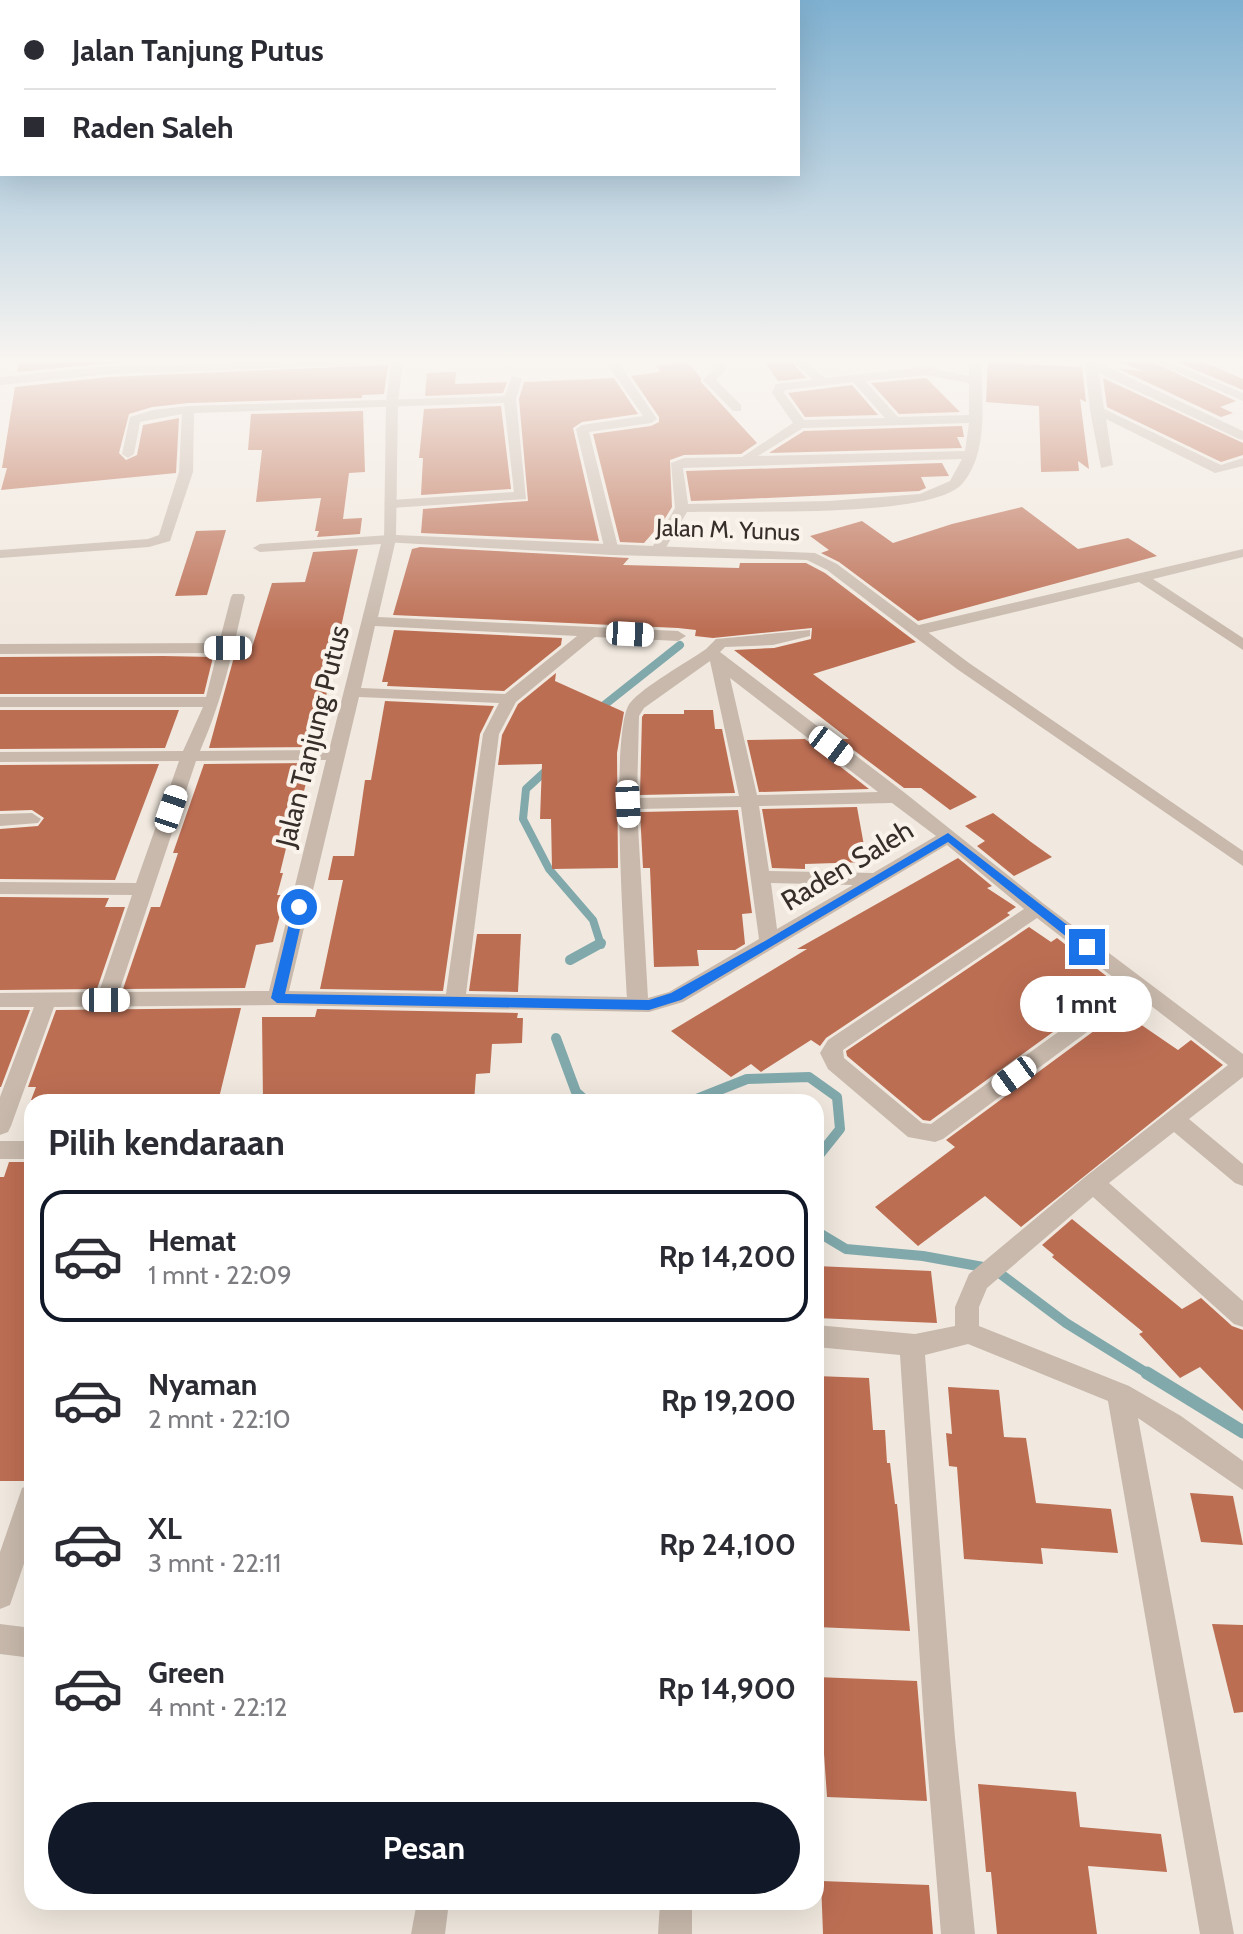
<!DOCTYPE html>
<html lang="id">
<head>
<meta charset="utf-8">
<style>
  body { margin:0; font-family:Cabin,sans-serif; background:#f7f7f7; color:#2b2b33; height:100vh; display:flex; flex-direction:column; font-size:30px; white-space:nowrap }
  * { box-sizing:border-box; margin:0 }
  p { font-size:26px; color:#7c7c81 }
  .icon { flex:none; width:44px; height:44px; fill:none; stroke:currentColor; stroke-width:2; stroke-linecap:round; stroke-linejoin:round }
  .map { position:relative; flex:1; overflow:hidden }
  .details { position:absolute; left:24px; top:1094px; width:800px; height:816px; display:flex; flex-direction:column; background:#fff; border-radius:24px; box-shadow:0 8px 32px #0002 }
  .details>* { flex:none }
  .banner { position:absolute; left:0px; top:0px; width:800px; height:176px; box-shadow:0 8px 32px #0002; display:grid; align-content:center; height:176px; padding:0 24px; background:#fff }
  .end { position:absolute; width:36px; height:36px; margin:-18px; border:10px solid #1a73e8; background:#fff; box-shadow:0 0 0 4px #fff }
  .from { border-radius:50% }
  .bubble { position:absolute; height:56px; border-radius:28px; background:#fff; box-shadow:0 8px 32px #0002; font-size:26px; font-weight:700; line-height:56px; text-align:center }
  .car { position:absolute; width:24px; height:48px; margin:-24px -12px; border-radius:10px; box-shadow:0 0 6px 2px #0007; background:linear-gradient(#fff 24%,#345 0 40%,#fff 0 76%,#345 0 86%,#fff 0) }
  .banner b { display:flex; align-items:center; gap:28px; height:76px; font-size:30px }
  .banner b+b { border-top:2px solid #e1e1e2 }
  .banner i { width:20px; height:20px; background:#2b2b33 }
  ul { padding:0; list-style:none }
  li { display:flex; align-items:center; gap:24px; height:132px; margin:0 16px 12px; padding:0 8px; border:4px solid transparent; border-radius:24px }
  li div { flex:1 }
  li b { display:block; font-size:30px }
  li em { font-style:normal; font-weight:700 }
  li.active { border-color:#111827 }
  li>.icon { width:72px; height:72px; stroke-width:1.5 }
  h2 { padding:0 24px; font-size:36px; line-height:96px }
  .button { display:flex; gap:16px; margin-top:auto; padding:16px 24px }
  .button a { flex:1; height:92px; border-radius:48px; background:#111827; color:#fff; font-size:32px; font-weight:700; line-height:92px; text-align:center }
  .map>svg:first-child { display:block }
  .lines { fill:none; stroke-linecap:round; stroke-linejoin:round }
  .stream-far2 { stroke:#81a9ac; stroke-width:8 }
  .stream-far1 { stroke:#81a9ac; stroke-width:10 }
  .stream { stroke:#81a9ac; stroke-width:13 }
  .building { fill:#bc6e53 }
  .minor { fill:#c8b9ac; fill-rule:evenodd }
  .tertiary { fill:#c8b9ac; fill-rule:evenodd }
  .route { fill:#1a73e8 }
  .labels { text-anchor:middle; stroke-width:8; stroke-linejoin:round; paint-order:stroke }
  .far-street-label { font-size:24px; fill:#372e2a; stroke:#f9f3eb }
  .street-label { font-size:28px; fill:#372e2a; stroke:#f9f3eb }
</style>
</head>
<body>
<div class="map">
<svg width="1243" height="1934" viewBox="0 0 1243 1934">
  <rect width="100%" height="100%" fill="#f1e9df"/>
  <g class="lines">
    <g class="stream-far2">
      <path d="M598 710 680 645"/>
      <path d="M550 767 526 789 523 819 549 869 593 920 601 945"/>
    </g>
    <g class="stream-far1">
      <path d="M570 960 601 943"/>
      <path d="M556 1038 576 1092 587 1102"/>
      <path d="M689 1102 747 1079 809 1077 837 1097 840 1129 816 1159"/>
      <path d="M816 1231 846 1249 923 1256 994 1269 1066 1323 1150 1375"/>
    </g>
    <path class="stream" d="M1147 1373 1243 1432"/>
  </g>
  <g class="building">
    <path d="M19 362H160L109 363 17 372Z"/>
    <path d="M687 362 701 378V382L757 443 741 454 684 455 670 460 672 507 664 520 644 543 620 542 593 434 651 426 659 422V417L631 376 661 372 656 366Z"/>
    <path d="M765 362H791L806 378 778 381Z"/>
    <path d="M988 362 1082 367 1086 402 1080 399 1089 469 1078 461 1079 471 1041 472 1039 406 986 402Z"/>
    <path d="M1121 362H1152L1236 401 1220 407 1233 413 1221 417 1119 369 1142 371Z"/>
    <path d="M1177 362H1203L1243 379V390Z"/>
    <path d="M388 365 384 394 362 395V398L188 403 152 407 129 414 119 453 126 460 137 455 143 425 179 418 176 473 1 490 7 468H2L15 387 109 377Z"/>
    <path d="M456 372 455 384 507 382 503 393 425 396 427 373Z"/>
    <path d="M614 378 638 414 582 422 573 428 599 541 421 533 423 509 528 501 519 399 524 382Z"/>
    <path d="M926 378 960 412 899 414 871 383Z"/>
    <path d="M1103 378 1243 443V455L1221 462 1107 407Z"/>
    <path d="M852 385 878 415 805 417 788 393Z"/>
    <path d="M501 406 511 489 421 495 423 458H419L424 409Z"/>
    <path d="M363 411 365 472 349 473 343 519 362 518 360 534 317 537 319 531H315L321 498 256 502 262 450H248L251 414Z"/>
    <path d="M962 426 964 437H957L962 448 769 453 804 431Z"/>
    <path d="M942 463 949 476 921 477 926 488 919 491 722 500 691 501 686 471Z"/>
    <path d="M1022 507 1078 549 1128 538 1157 556 918 621 839 562 821 553 829 550 810 536 862 521 893 543 952 524Z"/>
    <path d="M226 530 207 595 175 596 196 531Z"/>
    <path d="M420 547 629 558 623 565 739 568 740 563H806L825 573 916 642 813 674 977 797 950 810 921 788H904L839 739H849L734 650 774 648 811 639 812 628 713 638 695 636 696 630 678 628 393 615 412 549Z"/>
    <path d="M358 549 315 747 209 748 234 657H249L272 583 305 582 313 552Z"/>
    <path d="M394 630 562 638 561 645 504 691 387 686 388 682H382Z"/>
    <path d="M163 656 213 657 204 694H0V657Z"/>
    <path d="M556 673 555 681 624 712 617 753 618 868 552 869 551 819H540L542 764 498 765 502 735 518 704Z"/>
    <path d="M385 701 494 706 480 734 443 991 320 989 343 880H328L333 856H354L365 780H371Z"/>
    <path d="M0 710H179L165 748 0 749Z"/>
    <path d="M684 710H713L715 729H722L735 793 640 795 642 717 644 714H684Z"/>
    <path d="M805 739 869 789 759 792 747 740Z"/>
    <path d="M311 763 300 807H296L280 873H283L277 895H285L273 942 256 945 245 988 123 989 151 907H160L178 853H173L204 764Z"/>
    <path d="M159 764 115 880 0 879V829L38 826 44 818 32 810 0 811V765Z"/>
    <path d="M857 807 867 862 805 864V869L772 868 762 809Z"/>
    <path d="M738 810 752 913 742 914 745 944 735 950H697L699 966 654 967 650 868H643L640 812Z"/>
    <path d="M993 813 1031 842 1052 857 1014 876 977 846 985 841 965 826Z"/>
    <path d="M958 858 992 886 987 888 1016 907 1007 913 1010 915 826 1038 820 1046 811 1040 761 1072 751 1064 731 1077 671 1031 807 949H797Z"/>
    <path d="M0 897 109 898 105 907H125L97 989 0 990Z"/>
    <path d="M1029 927 1051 942 1057 938 1118 985 930 1121 923 1120 847 1056 846 1051Z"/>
    <path d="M477 934H521L518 992 469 991Z"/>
    <path d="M241 1008 218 1102 31 1100 36 1087H28L56 1010Z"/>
    <path d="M317 1009 518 1013 517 1018H523L522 1043 492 1044 490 1073 476 1074 474 1102H263L262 1017H315Z"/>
    <path d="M0 1010H30L1 1087H0Z"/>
    <path d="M1121 1011 1178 1050 1191 1040 1223 1065 1021 1227 985 1196 918 1246 875 1207 955 1147 946 1140Z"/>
    <path d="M9 1162H32V1470L29 1481H0V1177H4Z"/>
    <path d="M1072 1219 1182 1309 1201 1298 1232 1326 1243 1330V1411L1200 1367 1180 1378 1139 1334 1143 1332 1052 1257 1054 1255 1042 1245Z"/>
    <path d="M816 1266 931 1271 937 1323 816 1318Z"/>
    <path d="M816 1376 869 1378 873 1430H885L887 1463H890L895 1504H897L910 1631 816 1627V1599L824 1600 816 1497V1460L819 1461Z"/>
    <path d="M948 1387 999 1390 1004 1437 1026 1438 1036 1503 1111 1509 1118 1553 1041 1548 1043 1564 964 1559 957 1467 949 1466 946 1433 952 1434Z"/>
    <path d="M1190 1493 1233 1496 1243 1545 1201 1542Z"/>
    <path d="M1212 1624 1243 1625V1712L1234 1713Z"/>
    <path d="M816 1677 917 1681 927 1801 827 1797 823 1739H817Z"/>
    <path d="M978 1784 1076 1792 1080 1827 1161 1834 1167 1872 1088 1866 1097 1934H997L991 1872H986Z"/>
    <path d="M821 1881 929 1885 933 1934H823Z"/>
  </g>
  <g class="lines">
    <g class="minor">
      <path d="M261 362H366L360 365 109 374 0 385V377L109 366Z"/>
      <path d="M606 362H618L657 419 651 423 589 432 619 551 612 555 605 551 576 429 582 425 643 416Z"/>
      <path d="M709 362H721L726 369 716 380 741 405V411H733L703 380 714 369Z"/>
      <path d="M794 362H806L825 378 926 367 969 376V362H981C982 401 989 453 962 484 931 519 738 510 687 512L662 554H652L650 551 675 508 671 463 684 458 742 457 793 423 772 393 776 384 813 380ZM926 375 969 383V415L898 417 865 381ZM853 382 885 418 804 420 784 393 785 390ZM969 423 965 451 758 456 803 428ZM962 459 950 481 920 494 829 501 688 504 683 468Z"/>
      <path d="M1085 362H1097L1243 431V440L1239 439 1099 373 1104 409 1221 465 1243 458V466L1215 473 1106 419 1113 465 1101 468 1090 410Z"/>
      <path d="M1155 362H1170L1243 393V401Z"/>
      <path d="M512 376 522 379 516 399 526 499 391 508 384 504 391 500 514 492 504 403 194 413 193 472 170 541 149 547 0 558V550L148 539 159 535 179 472 182 414 140 422 134 454 128 458 122 454 130 417 153 410 188 406 505 396Z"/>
      <path d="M389 535 396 539 378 617 678 631 686 636 678 641 595 637 516 702 499 734 466 994 627 997C625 952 609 728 630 703 644 686 686 663 706 649L716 639 810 630V636L773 645 725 647 720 652 905 793 1044 904 1243 1054V1077L1189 1119 1243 1164V1186L1235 1183 1174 1132 1109 1183 1243 1301V1327L1234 1324 1093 1197 987 1288 979 1307V1326L1129 1386 1181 1416 1243 1461V1490L1138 1418 1234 1934H1200L1108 1401 968 1344 925 1355 955 1738 975 1934H941L925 1738 900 1355 816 1347V1325L915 1334 955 1326V1307L969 1274 1085 1177 1228 1065 1137 995 943 1139 935 1142 908 1137 828 1069 820 1053 828 1040 1024 909 947 845 683 1002 649 1012 277 1005 54 1007 11 1126 8 1132 0 1135V1097L34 1007H0V993L99 992 132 895 0 894V882L136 883 179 761 0 762V752L183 751 203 707H0V697H206L217 653 0 654V644L219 643 231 597 233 594H243L245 597C232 653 224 696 200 751L329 750 381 544 260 552 253 548 260 544ZM375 626 577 636 505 694 361 688ZM710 661 739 796 637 798 639 716 644 708ZM730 678 878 792 757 795ZM359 697 499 703 483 734 446 994 289 991ZM326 760 269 991 119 992 196 761ZM892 803 936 836 873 873 769 871 759 806ZM741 807 759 939 669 992 648 998 637 809ZM771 883 853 885 777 929ZM1037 918 1123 985 931 1124 922 1123 844 1058 843 1050Z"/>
      <path d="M1243 549V557L1153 579 1243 638V650L1139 582 919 635 911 630 919 625Z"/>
      <path d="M32 813 41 819 38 823 0 826V814Z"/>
      <rect x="0" y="1141" width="32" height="18"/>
      <path d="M32 1484V1540L10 1605 0 1609V1552L22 1488Z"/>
      <path d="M0 1624 32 1628V1658L0 1654Z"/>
      <path d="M417 1902H449L445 1934H411Z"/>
      <path d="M660 1902H692V1934H658Z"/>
    </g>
    <path class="tertiary" d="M391 362H403L398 402 396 535 815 553 837 564 969 663 1243 851V866L957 669 827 570 807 560 612 555 384 542 386 402Z"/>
  </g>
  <linearGradient id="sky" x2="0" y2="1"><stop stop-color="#7fb0d0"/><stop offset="0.57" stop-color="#f9f5f1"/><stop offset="1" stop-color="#f9f5f1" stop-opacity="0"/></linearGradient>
  <rect width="1243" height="632" fill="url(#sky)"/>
  <path class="route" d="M948 833 1092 944V950H1083L948 842 681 1000 649 1010 277 1003 271 998 293 907 299 903 305 907 285 994 649 1000 671 993 765 941Z"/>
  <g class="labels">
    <g class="far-street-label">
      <text transform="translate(728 530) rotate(2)" y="8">Jalan M. Yunus</text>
    </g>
    <g class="street-label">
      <text transform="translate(312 736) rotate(-76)" y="10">Jalan Tanjung Putus</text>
      <text transform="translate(847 865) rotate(-31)" y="10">Raden Saleh</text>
    </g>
  </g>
</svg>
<i class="end from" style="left:299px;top:907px"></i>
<i class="end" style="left:1087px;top:947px"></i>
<div class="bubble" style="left:1020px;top:976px;width:132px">1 mnt</div>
<i class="car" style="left:630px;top:634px;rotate:93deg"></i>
<i class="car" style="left:228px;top:648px;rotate:270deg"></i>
<i class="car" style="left:831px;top:746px;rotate:127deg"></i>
<i class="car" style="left:628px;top:804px;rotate:177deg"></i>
<i class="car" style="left:171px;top:809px;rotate:19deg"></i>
<i class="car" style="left:106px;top:1000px;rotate:90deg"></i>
<i class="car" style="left:1014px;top:1076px;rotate:234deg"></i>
<div class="banner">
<b><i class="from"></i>Jalan Tanjung Putus</b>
<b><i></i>Raden Saleh</b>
</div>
<section class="details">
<h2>Pilih kendaraan</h2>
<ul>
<li class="active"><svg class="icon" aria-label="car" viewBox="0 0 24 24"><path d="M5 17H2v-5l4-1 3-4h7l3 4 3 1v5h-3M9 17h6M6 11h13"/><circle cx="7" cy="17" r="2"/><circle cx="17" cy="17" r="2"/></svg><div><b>Hemat</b><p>1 mnt · 22:09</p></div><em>Rp 14,200</em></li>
<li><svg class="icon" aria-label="car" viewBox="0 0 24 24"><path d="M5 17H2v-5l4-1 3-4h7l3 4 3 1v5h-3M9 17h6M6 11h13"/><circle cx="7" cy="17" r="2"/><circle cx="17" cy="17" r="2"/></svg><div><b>Nyaman</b><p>2 mnt · 22:10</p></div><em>Rp 19,200</em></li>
<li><svg class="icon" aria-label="car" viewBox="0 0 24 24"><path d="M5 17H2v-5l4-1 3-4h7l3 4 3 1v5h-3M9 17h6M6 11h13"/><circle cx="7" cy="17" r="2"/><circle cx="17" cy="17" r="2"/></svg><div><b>XL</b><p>3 mnt · 22:11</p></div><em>Rp 24,100</em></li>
<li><svg class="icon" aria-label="car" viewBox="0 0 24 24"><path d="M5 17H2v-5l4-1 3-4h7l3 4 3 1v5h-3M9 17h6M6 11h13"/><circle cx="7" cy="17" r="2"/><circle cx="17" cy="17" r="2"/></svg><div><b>Green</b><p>4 mnt · 22:12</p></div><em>Rp 14,900</em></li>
</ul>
<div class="button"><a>Pesan</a></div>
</section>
</div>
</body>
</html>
